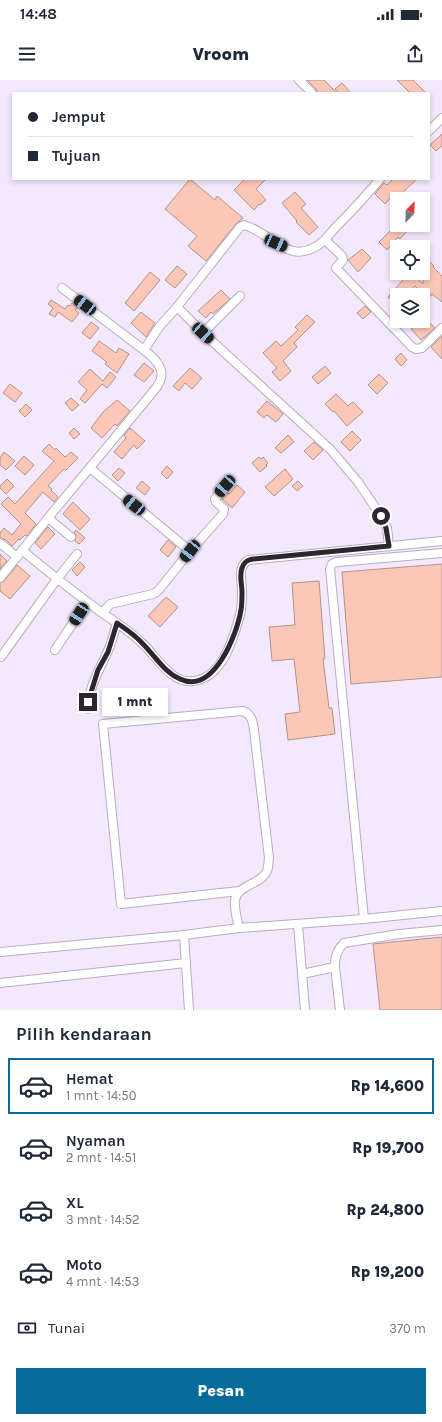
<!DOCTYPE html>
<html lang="id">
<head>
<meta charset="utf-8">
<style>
  body { margin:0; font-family:Karla,sans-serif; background:#f6f6f7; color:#1f2937; height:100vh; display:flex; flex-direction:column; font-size:15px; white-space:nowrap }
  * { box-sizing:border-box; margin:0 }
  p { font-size:13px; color:#747a83 }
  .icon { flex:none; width:22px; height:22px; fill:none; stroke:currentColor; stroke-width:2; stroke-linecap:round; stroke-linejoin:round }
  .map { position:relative; height:930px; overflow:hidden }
  .sheet { display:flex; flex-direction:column; background:#fff; flex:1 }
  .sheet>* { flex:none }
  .top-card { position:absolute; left:12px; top:12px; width:418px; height:88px; border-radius:0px; box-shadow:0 2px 6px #0003; display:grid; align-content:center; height:88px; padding:0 16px; background:#fff }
  .needle { width:26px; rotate:23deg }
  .buttons { position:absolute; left:390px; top:112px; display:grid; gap:8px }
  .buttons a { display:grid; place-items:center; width:40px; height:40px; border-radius:0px; background:#fff; box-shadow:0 2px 6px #0003; font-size:20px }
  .end { position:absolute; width:18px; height:18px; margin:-9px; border:5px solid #2b262f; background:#fff; box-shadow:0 0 0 2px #fff }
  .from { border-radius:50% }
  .bubble { position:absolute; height:28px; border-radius:0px; background:#fff; box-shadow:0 2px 6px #0003; font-size:13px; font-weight:800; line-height:28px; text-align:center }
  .car { position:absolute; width:12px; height:24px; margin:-12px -6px; border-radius:5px; box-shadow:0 0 3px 1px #0007; background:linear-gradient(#222 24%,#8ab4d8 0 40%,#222 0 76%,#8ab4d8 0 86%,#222 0) }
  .top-card b { display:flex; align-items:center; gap:14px; height:38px; font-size:15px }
  .top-card b+b { border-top:1px solid #e0e1e3 }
  .top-card i { width:10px; height:10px; background:#1f2937 }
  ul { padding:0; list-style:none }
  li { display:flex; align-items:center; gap:12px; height:56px; margin:0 8px 6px; padding:0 8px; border:2px solid transparent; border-radius:0px }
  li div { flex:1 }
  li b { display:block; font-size:15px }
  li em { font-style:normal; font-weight:800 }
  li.selected { border-color:#066b99 }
  li>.icon { width:36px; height:36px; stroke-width:1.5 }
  h2 { padding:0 16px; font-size:18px; line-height:48px }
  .pay { display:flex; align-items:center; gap:10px; height:44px; padding:0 16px; font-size:15px }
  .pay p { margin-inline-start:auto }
  .cta { display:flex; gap:8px; margin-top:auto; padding:8px 16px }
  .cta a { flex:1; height:46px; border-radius:0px; background:#066b99; color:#fff; font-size:16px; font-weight:800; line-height:46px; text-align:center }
  .status { display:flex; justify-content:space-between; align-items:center; height:28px; padding:0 20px; background:#fff; direction:ltr }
  .status svg { height:11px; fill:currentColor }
  header { display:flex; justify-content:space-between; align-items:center; height:52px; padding:0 16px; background:#fff; font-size:18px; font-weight:800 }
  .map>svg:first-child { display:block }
  .building { fill:#fdc7b7; stroke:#b0958c }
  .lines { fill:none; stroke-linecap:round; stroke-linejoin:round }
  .minor-casing { stroke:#b8acc3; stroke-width:10 }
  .minor { stroke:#fff; stroke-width:8 }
  .route { stroke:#2b262f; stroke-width:5 }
</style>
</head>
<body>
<div class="status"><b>14:48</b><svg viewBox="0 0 49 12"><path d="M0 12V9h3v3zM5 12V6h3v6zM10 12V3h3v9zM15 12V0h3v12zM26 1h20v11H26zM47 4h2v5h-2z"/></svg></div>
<header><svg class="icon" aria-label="menu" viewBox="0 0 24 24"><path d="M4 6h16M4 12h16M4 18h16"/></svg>Vroom<svg class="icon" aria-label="share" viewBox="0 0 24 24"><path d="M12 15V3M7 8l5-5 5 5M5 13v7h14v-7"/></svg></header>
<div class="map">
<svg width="442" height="930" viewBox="0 0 442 930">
  <rect width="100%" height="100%" fill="#f3e8fc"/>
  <g class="building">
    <path d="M307 0H324L337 13H318L316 9Z"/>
    <path d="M397 0H413L426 13H410Z"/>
    <path d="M342 3 351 13H339L335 9Z"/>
    <path d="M442 54V66L436 71 430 65Z"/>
    <path d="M190 99 215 120 217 116 243 138 236 144 206 181 188 166 197 156 165 129Z"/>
    <path d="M245 99H266L256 109 266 120 260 125 259 124 254 130 234 110Z"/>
    <path d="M393 99H417L400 115 396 112 385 124 375 114 384 103 387 105Z"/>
    <path d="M295 112 306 124 301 128 318 147 309 155 296 142 297 141 282 123Z"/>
    <path d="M396 145H403L408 150 400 159 398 157 387 170 379 162Z"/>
    <path d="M362 169 371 178 358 192 348 180Z"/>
    <path d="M423 176 434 186 433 187 442 196V222L432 214 423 225V213L415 206 407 215H397V225L388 217 409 193H411L423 204Z"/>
    <path d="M177 186 187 194 175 208 165 200Z"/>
    <path d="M150 192 160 200 134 231 125 223Z"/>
    <path d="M221 210 230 219 213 234 211 232 206 238 198 231Z"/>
    <path d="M51 220 65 229 68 225 70 226 72 223 78 227 75 230 79 233 72 242 58 232 55 237 49 234 53 228 48 224Z"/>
    <path d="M365 226 371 232 363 239 357 233Z"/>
    <path d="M141 232 155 243 146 257 131 243Z"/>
    <path d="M307 235 315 242 294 263 297 267 283 281 291 291 280 301 272 292 277 288 263 273 276 261 281 266 298 250 295 247Z"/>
    <path d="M424 237 435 248 421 260 411 249 419 241H423Z"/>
    <path d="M91 242 99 248 90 259 82 253Z"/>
    <path d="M442 256V279L431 267Z"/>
    <path d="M99 261 116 273 119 268 129 274 117 293 105 284 107 282 92 271Z"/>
    <path d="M401 273 407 280 401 286 395 279Z"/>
    <path d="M144 283 154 291 144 302 134 295Z"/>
    <path d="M325 286 331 293 318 304 312 297Z"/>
    <path d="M190 288 202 298 192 309 185 303 179 311 173 306Z"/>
    <path d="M90 289 103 301 110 292 116 297 107 308 102 304 85 323 80 319 87 310 78 302Z"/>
    <path d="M379 294 388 303 377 314 368 305Z"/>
    <path d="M10 304 22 313 15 322 3 313Z"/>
    <path d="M336 314 348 326 353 322 363 332 347 346 334 331 333 332 325 324Z"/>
    <path d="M71 318 79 325 72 331 65 323Z"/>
    <path d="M117 320 130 331 117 346 115 344 102 358 91 348 103 332Z"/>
    <path d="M267 321 283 334 276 342 267 335 264 338 257 332Z"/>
    <path d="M26 324 32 330 25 337 19 331Z"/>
    <path d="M74 348 80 354 74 359 69 353Z"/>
    <path d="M130 348 145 361 137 369 134 365 122 379 114 372 126 358 124 355Z"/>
    <path d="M352 351 361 360 350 371 341 362Z"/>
    <path d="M288 355 294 362 281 373 275 368Z"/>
    <path d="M314 362 323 370 313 380 304 371Z"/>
    <path d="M49 364 55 370 56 368 65 377 71 372 78 378 66 390 64 389 48 406 52 409 51 410 58 417 54 422 43 412 25 433 36 444 27 456 25 455 20 460 19 459 12 466 6 460 0 458V453L4 448 12 455 21 444 1 424 8 417 15 424 54 381 42 371Z"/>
    <path d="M4 372 15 381 6 390 0 385V378Z"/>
    <path d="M24 376 34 385 25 395 15 386Z"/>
    <path d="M259 377 261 379 263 377 268 383 266 385 267 386 260 392 252 383Z"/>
    <path d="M167 386 173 392 167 399 161 393Z"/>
    <path d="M119 388 125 393 118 401 112 395Z"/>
    <path d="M285 389 293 399 274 416 265 407Z"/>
    <path d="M7 399 14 406 6 414 0 408V406Z"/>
    <path d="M142 401 150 408 145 415 136 408Z"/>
    <path d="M298 401 303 406 297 411 292 406Z"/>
    <path d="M237 405 245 412 232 428 222 419 227 412 229 414Z"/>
    <path d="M73 422 90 439 80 450 63 434Z"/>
    <path d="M48 447 55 454 41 469 35 463Z"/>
    <path d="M76 450 85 458 79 464 75 461 76 455 74 453Z"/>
    <path d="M168 460 176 467 168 477 160 470Z"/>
    <path d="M0 474 7 481 0 489Z"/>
    <path d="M80 482 85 487 77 496 72 490Z"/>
    <path d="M442 484V597L351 604 342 492Z"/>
    <path d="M17 485 30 496 10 519 0 511V503L4 501Z"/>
    <path d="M319 501 325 579H323L329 628H332L335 654 288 660 285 634 300 632 294 579 272 581 269 547 295 545 292 503Z"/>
    <path d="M166 517 178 527 160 547 148 536Z"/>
    <path d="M442 857V930H380L373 864Z"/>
  </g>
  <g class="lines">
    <g class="minor-casing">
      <g id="minor">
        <path d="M299 0 312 13"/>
        <path d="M429 51 442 38"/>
        <path d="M325 160 342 176 343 180 336 188 412 267 416 269 422 268 442 248"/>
        <path d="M62 208 144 270"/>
        <path d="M177 227 203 253 331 370 358 402 381 436 387 448 389 466"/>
        <path d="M203 253 240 216"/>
        <path d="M90 388 190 471"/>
        <path d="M48 438 71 457"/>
        <path d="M0 463 17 477"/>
        <path d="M22 470C48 492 74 512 101 532 115 542 130 551 142 563 147 567 150 572 154 576 164 588 177 604 194 601 223 597 233 559 240 535 242 528 242 519 242 511 242 500 237 488 248 480L442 461"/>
        <path d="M0 498 48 438 157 307C158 304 161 301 161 298 164 287 152 276 144 270L159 247 177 227 240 147 244 145C262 150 275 166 293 171 301 173 310 170 317 166 324 162 329 155 334 149 350 133 366 116 380 99"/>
        <path d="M103 533 110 524 153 514 158 511 190 471 223 434 224 429 216 422 215 419 225 406"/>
        <path d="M55 570 87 522"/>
        <path d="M1 577 57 499 77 474"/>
        <path d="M88 629C88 608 99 591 107 573 112 563 114 552 117 543"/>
        <path d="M364 839 330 489 332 484 337 482 442 473"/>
        <path d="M298 844 305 930"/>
        <path d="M239 848C237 839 234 829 235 820 238 804 261 805 267 791 269 787 268 782 269 778L254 650C253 641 251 633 242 631L103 644 121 824 239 811"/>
        <path d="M184 855 189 930"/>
        <path d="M0 872 184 855 239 848 364 839 442 831"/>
        <path d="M335 887 340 930"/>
        <path d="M302 894 335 887C335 876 337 870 344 863L399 854 442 850"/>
        <path d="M0 903 186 883"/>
      </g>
    </g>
    <use href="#minor" class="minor"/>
  </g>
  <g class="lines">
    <path class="route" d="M88 622 98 590 108 572 117 543C126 549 136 556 143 564 155 576 164 592 180 599 214 615 237 554 241 530 242 524 242 518 242 512 242 504 239 496 242 488 244 482 247 480 253 479L389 466 386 448 381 436"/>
  </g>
</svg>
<div class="buttons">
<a><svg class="needle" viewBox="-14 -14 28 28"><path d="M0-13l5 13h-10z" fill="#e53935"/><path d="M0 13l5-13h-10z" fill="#747a83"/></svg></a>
<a><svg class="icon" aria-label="locate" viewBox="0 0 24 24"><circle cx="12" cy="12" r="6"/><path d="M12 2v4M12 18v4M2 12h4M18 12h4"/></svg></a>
<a><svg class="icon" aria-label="layers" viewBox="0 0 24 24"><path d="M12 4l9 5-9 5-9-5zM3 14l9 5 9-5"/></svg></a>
</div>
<i class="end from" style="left:381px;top:436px"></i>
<i class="end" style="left:88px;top:622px"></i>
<div class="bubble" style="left:102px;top:608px;width:66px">1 mnt</div>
<i class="car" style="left:276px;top:163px;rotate:114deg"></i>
<i class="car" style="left:85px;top:225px;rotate:307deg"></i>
<i class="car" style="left:203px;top:253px;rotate:132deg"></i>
<i class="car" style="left:225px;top:406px;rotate:221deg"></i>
<i class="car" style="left:134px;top:425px;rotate:309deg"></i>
<i class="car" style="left:190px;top:471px;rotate:218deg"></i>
<i class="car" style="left:79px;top:534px;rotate:213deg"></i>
<div class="top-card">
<b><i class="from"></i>Jemput</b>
<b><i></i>Tujuan</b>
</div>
</div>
<section class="sheet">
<h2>Pilih kendaraan</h2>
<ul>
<li class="selected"><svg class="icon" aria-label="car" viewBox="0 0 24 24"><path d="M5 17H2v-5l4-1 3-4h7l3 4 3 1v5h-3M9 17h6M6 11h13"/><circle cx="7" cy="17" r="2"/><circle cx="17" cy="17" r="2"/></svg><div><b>Hemat</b><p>1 mnt · 14:50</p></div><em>Rp 14,600</em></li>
<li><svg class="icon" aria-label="car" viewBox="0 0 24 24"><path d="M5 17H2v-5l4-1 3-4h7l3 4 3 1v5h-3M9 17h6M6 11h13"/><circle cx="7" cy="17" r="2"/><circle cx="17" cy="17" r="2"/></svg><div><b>Nyaman</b><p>2 mnt · 14:51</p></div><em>Rp 19,700</em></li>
<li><svg class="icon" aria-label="car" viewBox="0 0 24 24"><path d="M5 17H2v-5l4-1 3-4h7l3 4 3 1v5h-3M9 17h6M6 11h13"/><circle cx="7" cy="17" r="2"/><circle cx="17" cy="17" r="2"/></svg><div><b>XL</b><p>3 mnt · 14:52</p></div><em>Rp 24,800</em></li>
<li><svg class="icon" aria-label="car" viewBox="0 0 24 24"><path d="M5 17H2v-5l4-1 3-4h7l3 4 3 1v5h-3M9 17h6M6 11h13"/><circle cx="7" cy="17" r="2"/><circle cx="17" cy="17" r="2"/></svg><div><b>Moto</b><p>4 mnt · 14:53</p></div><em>Rp 19,200</em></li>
</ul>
<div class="pay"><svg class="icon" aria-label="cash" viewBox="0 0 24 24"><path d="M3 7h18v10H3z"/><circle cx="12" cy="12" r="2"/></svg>Tunai<p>370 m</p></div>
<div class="cta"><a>Pesan</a></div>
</section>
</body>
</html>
